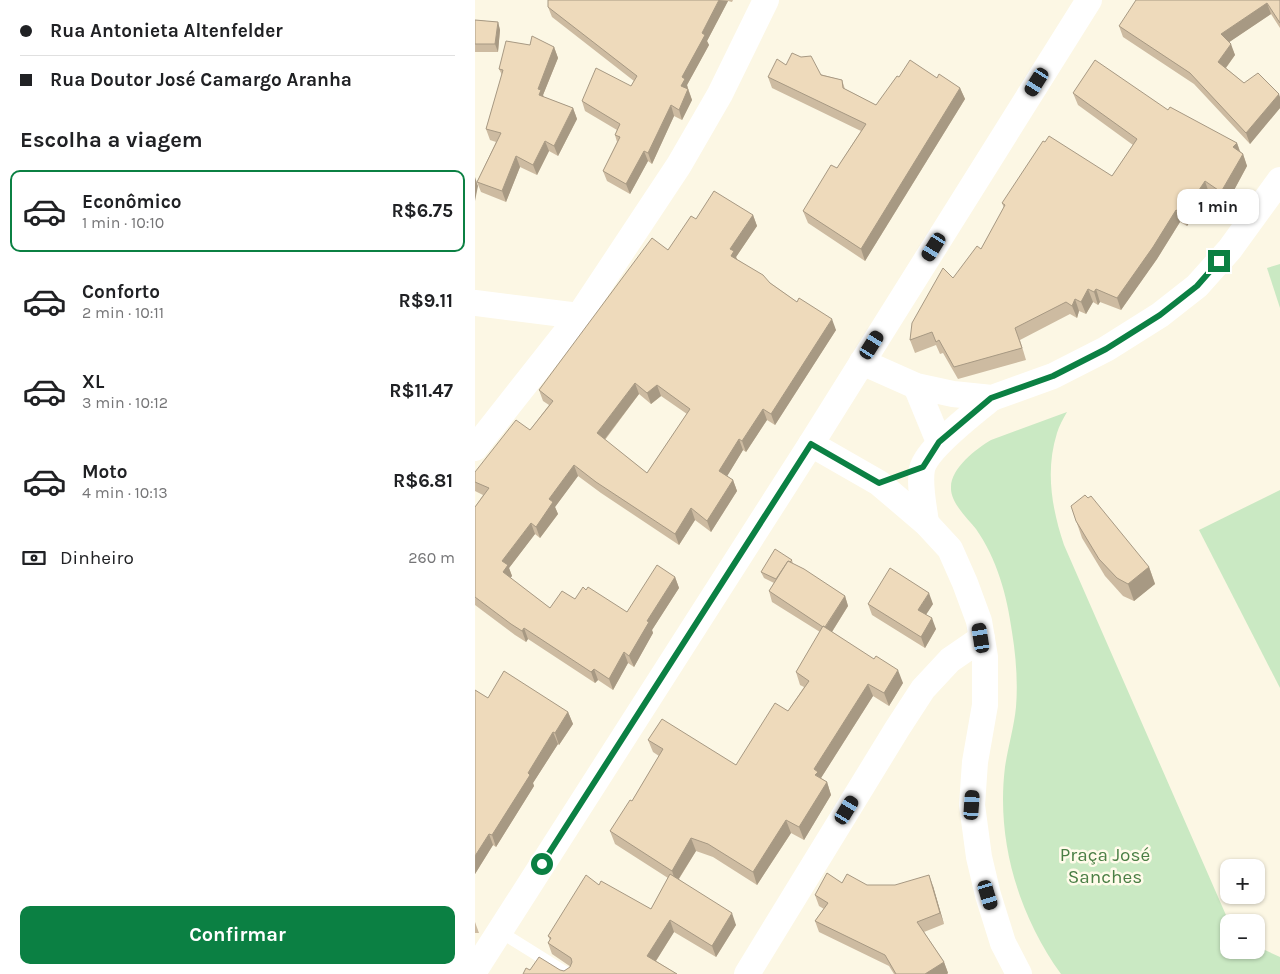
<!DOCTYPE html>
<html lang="pt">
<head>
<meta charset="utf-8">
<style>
  body { margin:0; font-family:Karla,sans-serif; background:#f2f2f2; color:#202124; height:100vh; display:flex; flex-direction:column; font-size:19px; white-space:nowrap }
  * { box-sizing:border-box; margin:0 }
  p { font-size:16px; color:#757577 }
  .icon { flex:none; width:28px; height:28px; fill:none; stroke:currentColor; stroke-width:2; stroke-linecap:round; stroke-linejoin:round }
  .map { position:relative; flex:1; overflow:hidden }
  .side { display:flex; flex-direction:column; background:#fff; width:475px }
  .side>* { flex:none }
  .top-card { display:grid; align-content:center; height:110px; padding:0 20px; background:#fff }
  .tools { position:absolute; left:745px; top:859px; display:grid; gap:10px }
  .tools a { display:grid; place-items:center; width:45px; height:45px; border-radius:10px; background:#fff; box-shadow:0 1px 4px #0004; font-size:25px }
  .end { position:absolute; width:22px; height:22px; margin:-11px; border:6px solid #0b8043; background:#fff; box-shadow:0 0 0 2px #fff }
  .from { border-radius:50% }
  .bubble { position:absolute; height:35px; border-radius:10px; background:#fff; box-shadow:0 1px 4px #0004; font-size:16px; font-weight:700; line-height:35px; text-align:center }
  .car { position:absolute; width:15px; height:30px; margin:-15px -8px; border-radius:6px; box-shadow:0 0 4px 1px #0007; background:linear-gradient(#222 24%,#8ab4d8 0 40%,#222 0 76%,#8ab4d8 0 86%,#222 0) }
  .top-card b { display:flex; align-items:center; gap:18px; height:48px; font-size:19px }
  .top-card b+b { border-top:1px solid #e0e0e0 }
  .top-card i { width:12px; height:12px; background:#202124 }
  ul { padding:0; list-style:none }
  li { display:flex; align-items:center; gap:15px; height:82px; margin:0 10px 8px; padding:0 10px; border:2px solid transparent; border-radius:10px }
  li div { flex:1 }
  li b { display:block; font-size:19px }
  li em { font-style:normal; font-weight:700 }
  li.selected { border-color:#0b8043 }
  li>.icon { width:45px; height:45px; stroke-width:1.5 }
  h2 { padding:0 20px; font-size:22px; line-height:60px }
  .pay { display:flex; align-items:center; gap:12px; height:55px; padding:0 20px; font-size:19px }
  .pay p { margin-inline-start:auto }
  .button { display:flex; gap:10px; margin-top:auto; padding:10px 20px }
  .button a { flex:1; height:58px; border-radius:10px; background:#0b8043; color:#fff; font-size:20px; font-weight:700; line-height:58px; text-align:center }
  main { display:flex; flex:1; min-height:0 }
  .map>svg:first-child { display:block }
  .green { fill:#cae9c3 }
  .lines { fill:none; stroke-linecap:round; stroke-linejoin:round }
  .lane { stroke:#fff; stroke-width:12 }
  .street { stroke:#fff; stroke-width:26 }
  .wall { fill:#cdbba1; fill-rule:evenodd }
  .shaded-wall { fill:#a79983 }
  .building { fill:#eedabb; stroke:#a79983; fill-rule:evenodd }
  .route { stroke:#0b8043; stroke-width:6 }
  .labels { text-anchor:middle; stroke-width:5; stroke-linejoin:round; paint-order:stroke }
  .park-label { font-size:19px; fill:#4a7f45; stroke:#fffbea }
</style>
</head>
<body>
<main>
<section class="side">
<div class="top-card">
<b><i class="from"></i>Rua Antonieta Altenfelder</b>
<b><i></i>Rua Doutor José Camargo Aranha</b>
</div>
<h2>Escolha a viagem</h2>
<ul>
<li class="selected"><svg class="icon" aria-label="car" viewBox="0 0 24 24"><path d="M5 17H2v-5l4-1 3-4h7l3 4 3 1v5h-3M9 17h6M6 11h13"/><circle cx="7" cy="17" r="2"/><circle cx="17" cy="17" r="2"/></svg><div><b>Econômico</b><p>1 min · 10:10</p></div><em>R$6.75</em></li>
<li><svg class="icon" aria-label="car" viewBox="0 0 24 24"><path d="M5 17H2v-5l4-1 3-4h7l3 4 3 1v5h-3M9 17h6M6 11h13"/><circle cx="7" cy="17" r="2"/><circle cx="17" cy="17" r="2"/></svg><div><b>Conforto</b><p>2 min · 10:11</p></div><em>R$9.11</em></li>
<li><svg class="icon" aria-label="car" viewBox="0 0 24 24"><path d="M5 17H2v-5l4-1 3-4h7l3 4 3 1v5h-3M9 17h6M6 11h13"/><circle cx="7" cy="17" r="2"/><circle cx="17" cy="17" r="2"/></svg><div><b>XL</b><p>3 min · 10:12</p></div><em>R$11.47</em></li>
<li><svg class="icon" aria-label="car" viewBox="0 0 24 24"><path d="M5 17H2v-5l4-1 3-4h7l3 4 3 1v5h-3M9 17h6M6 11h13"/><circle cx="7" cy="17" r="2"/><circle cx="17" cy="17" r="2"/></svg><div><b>Moto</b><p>4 min · 10:13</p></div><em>R$6.81</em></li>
</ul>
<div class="pay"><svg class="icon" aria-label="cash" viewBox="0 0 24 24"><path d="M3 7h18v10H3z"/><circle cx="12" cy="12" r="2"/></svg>Dinheiro<p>260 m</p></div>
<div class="button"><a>Confirmar</a></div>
</section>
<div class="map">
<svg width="805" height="974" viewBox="0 0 805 974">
  <rect width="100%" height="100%" fill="#fcf7e4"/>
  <g class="green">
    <path d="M805 264V308L792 268Z"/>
    <path d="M592 412C588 419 584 426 582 433 570 471 577 509 589 545L754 922V950H781V946L805 957V974H586C543 914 521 840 530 767 533 747 539 727 541 707 543 683 541 656 537 632 532 595 522 559 501 529 492 518 475 502 476 487 476 468 501 449 516 440Z"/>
    <path d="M805 490V688L724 530Z"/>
  </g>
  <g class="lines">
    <path class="lane" d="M24 931 93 974"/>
    <g class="street">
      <path d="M0 303 104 316"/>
      <path d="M387 362 441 386 478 394 517 398 578 376 631 349 685 315 722 286 755 249 805 180"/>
      <path d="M441 386 464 442"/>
      <path d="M336 444 404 483 451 523 475 549 490 583 504 621 510 657V705L500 762 497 805 504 857 513 895 528 943 544 974"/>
      <path d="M0 448 104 316 204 165 245 94 291 0"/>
      <path d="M451 523C449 506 444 486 447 469 452 448 499 413 517 398"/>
      <path d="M0 970 336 444 614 0"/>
      <path d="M272 974 422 729 448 689 475 660 507 638"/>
    </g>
  </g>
  <g class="wall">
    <path d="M73 0H258L257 2 253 1 232 41 234 45 212 85 217 100 207 120 199 116 177 164 173 161 155 194 132 181 128 171 142 142 140 135 142 130 110 111 107 101 156 86 159 81 77 17 73 7Z"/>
    <path d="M805 0V28L796 14 754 42 760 55 751 68 769 83 805 97V108L775 144 719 84 648 37 644 26Z"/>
    <path d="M0 20 23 22 25 30 23 52H0Z"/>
    <path d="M55 45 79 47 83 58 68 95 69 97 98 108 102 119 83 156 74 151 62 175 45 167 31 202 6 192 2 182 21 142 15 140 11 129 27 75 24 69Z"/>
    <path d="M311 65 367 80 370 89 401 105 424 77 462 78 485 88 490 99 390 261 333 223 328 211 362 168 386 131 297 88 293 77Z"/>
    <path d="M598 93 693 110 762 143 765 151 768 154 772 166 751 205 734 193 712 226 705 222 682 259 646 310 625 302 623 305 618 302 611 314 604 311 602 318 595 314 545 340 551 360 483 379 468 353 465 354 461 345 440 353 435 340 478 278 506 249 529 208 527 203 637 176 658 145 603 105Z"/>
    <path d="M278 215 282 226 261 257 262 259 361 330 300 425 292 420 271 452 268 450 252 476 258 480 262 491 236 532 220 520 204 545 126 493 103 476 80 507 83 514 65 538 60 534 34 568 37 576 35 578 75 608 100 599 111 590 152 612 200 577 204 588 177 630 178 633 159 667 153 663 138 690 123 680 120 683 53 639 51 642 40 635 0 605V507L8 495 0 491V472L55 430 74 405 68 401 64 390 221 219ZM164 394 176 404 186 396 212 414 172 473 130 440Z"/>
    <path d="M596 506 674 567 680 584 659 601 648 596 630 576 607 538Z"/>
    <path d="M317 560 318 564 370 596 373 606 357 632 428 683 414 706 398 696 346 778 352 782 356 795 329 840 316 833 282 885 238 857 221 851 204 879 261 925 241 957 199 932 181 961 202 974 55 970 89 971 96 967 77 954 73 943 75 940 73 936 124 885 176 909 193 878 140 844 135 831 157 801 184 756 178 752 173 740 261 765 313 711 329 687 325 685 321 672 345 632 297 602 294 591 299 583 289 578 286 572Z"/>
    <path d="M393 604H458L451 614 461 629 450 648 397 615Z"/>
    <path d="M0 690 13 698 93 712 98 724 84 745 83 744 58 783 59 786 21 847 18 845 0 874Z"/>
    <path d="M367 883 392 885 458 886 469 924 449 932 469 962 473 973 472 974H419L414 966 344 932 340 921 349 909 344 906 340 895Z"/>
    <path d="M0 922 4 933H0Z"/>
  </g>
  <g class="shaded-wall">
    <path d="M244 0 253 1 232 41 234 45 212 85 213 89 210 96 206 86 207 77 227 33Z"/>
    <path d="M792 3 796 14 750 45 746 34Z"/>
    <path d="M23 22 25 30 23 52 20 44Z"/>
    <path d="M756 44 760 55 747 73 743 62Z"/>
    <path d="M79 47 83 58 68 95 70 101 64 95 63 89Z"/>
    <path d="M485 88 490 99 390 261 386 249Z"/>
    <path d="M213 89 217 100 207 120 204 110Z"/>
    <path d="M804 94 805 97V108L775 144 771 133Z"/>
    <path d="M196 105 199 116 177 164 173 153Z"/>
    <path d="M98 108 102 119 83 156 79 146Z"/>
    <path d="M70 141 74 151 62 175 58 165Z"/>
    <path d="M762 143 766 155 758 147Z"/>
    <path d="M169 151 173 161 155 194 151 184Z"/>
    <path d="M768 154 772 166 751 205 746 192Z"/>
    <path d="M41 156 45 167 31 202 27 191Z"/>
    <path d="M0 177 3 186 0 201Z"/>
    <path d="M730 181 734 193 712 226 708 214Z"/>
    <path d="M701 210 705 222 682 259 646 310 642 298Z"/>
    <path d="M278 215 282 226 261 257 263 262 256 256 255 249Z"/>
    <path d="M613 289 618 302 611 314 606 302Z"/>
    <path d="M621 289 625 302 623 305 619 292Z"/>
    <path d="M600 299 604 311 602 318 597 306Z"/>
    <path d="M357 319 361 330 300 425 296 414Z"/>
    <path d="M160 383 164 394 126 444 122 433Z"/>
    <path d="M182 385 186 396 176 404 172 393Z"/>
    <path d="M288 409 292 420 271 452 267 441Z"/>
    <path d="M264 439 268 450 248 483 244 471Z"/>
    <path d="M99 465 103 476 80 507 83 514 65 538 61 527 74 499Z"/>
    <path d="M258 480 262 491 236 532 232 521Z"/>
    <path d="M216 508 220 520 204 545 200 534Z"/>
    <path d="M56 523 60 534 34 568 37 576 32 583 28 572 27 561Z"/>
    <path d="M674 567 680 584 659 601 653 584Z"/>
    <path d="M200 577 204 588 177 630 178 633 159 667 154 656 172 621Z"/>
    <path d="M454 593 458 604 447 621 443 610Z"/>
    <path d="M370 596 373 606 353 638 350 628Z"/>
    <path d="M457 618 461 629 450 648 446 637Z"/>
    <path d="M49 628 53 639 51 642 47 631Z"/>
    <path d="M149 652 153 663 138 690 134 679Z"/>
    <path d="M119 669 123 680 120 683 116 672Z"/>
    <path d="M423 670 428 683 414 706 409 693Z"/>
    <path d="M393 684 398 696 346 778 340 775 339 769Z"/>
    <path d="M93 712 98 724 84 745 80 733Z"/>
    <path d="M78 732 83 744 58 783 59 786 21 847 17 835 53 773Z"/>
    <path d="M352 782 356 795 329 840 324 827Z"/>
    <path d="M311 820 316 833 282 885 278 872Z"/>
    <path d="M14 834 18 845 0 874V856Z"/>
    <path d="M216 838 221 851 201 883 197 871Z"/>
    <path d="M454 875 458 886 469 924 465 913Z"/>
    <path d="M257 913 261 925 241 957 237 946Z"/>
    <path d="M195 920 199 932 177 967 172 956Z"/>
    <path d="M469 962 473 973 472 974H450Z"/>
  </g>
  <g class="building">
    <path d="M73 0H244L227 33 230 35 207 77 210 79 206 86 213 89 204 110 196 105 173 153 169 151 151 184 128 171 145 137 140 135 145 124 107 101 121 68 156 86 162 76 73 7Z"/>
    <path d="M661 0H805V23L792 3 746 34 756 44 743 62 769 83 783 73 804 94 771 133 715 73 644 26Z"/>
    <path d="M0 20 23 22 20 44H0Z"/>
    <path d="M57 36 79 47 63 89 66 90 64 95 98 108 79 146 70 141 58 165 41 156 27 191 2 182 26 133 11 129 28 70 24 69 31 41 55 45Z"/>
    <path d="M317 53 326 57 336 56 346 75 367 80 368 88 401 105 422 76 424 77 435 60 462 78 464 74 485 88 386 249 328 211 356 165 362 168 391 124 293 77 302 59 311 65Z"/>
    <path d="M620 60 693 110 695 107 762 143 758 147 768 154 746 192 730 181 708 214 701 210 678 247 642 298 621 289 619 292 613 289 606 302 600 299 597 306 591 302 540 328 547 348 479 367 464 340 461 342 457 332 435 340 437 323 468 268 478 278 502 246 506 249 530 205 527 203 568 141 570 142 574 136 637 176 662 139 598 93Z"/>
    <path d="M239 191 278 215 255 249 259 251 256 256 288 275 295 283 322 302 324 298 357 319 296 414 288 409 267 441 264 439 244 471 258 480 232 521 216 508 200 534 121 482 99 465 74 499 78 502 61 527 56 523 27 561 33 565 28 572 75 608 87 591 100 599 108 587 111 590 113 587 152 612 182 565 200 577 172 621 174 622 154 656 149 652 134 679 119 669 116 672 49 628 47 631 36 624 0 597V507L14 488 0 482V472L41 420 55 430 78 401 64 390 177 238 193 250 216 216 221 219ZM160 383 172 393 182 385 215 409 172 473 122 433Z"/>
    <path d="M610 495 613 498 616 496 674 567 653 584 642 578 624 559 601 521 596 506Z"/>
    <path d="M300 549 317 560 315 562 313 561 301 579 286 572Z"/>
    <path d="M313 561 329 569 370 596 350 627 348 626V627L294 591Z"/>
    <path d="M415 568 454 593 443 610 457 618 446 637 393 604Z"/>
    <path d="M348 626 399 659 401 656 423 670 409 693 393 684 339 769 343 772 340 775 352 782 324 827 311 820 278 872 233 844 216 838 197 871 135 831 155 800 157 801 188 749 173 740 187 719 261 765 300 703 313 711 334 681 321 672Z"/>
    <path d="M29 671 93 712 80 733 78 732 53 773 55 775 17 835 14 834 0 856V690L13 698Z"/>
    <path d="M352 873 367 883 372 874 392 885H420L454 875 465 913 442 922 469 962 450 974H421L410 955 340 921 353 903 340 895Z"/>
    <path d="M195 874 257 913 237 946 195 920 172 956 202 974H48L51 968 55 970 64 957 85 970 89 971 95 967 97 962 96 958 73 943 76 938 73 936 111 875 124 885 126 881 176 909Z"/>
  </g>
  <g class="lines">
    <path class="route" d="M67 864 336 444 404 483 448 467 464 442 516 398 578 376 631 349 685 315 722 286 744 261"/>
  </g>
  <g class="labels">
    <g class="park-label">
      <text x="630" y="861">Praça José<tspan x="630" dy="22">Sanches</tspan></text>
    </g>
  </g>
</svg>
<div class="tools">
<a>+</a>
<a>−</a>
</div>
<i class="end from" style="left:67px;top:864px"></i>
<i class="end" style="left:744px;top:261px"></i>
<div class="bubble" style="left:702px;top:189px;width:82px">1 min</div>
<i class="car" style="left:562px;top:82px;rotate:212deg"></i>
<i class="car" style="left:459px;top:247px;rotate:212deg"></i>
<i class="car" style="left:397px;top:345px;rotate:32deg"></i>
<i class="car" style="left:506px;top:638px;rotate:351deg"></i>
<i class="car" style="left:497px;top:805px;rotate:4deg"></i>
<i class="car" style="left:372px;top:810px;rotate:31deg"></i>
<i class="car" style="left:513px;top:895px;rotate:163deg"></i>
</div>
</main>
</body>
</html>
